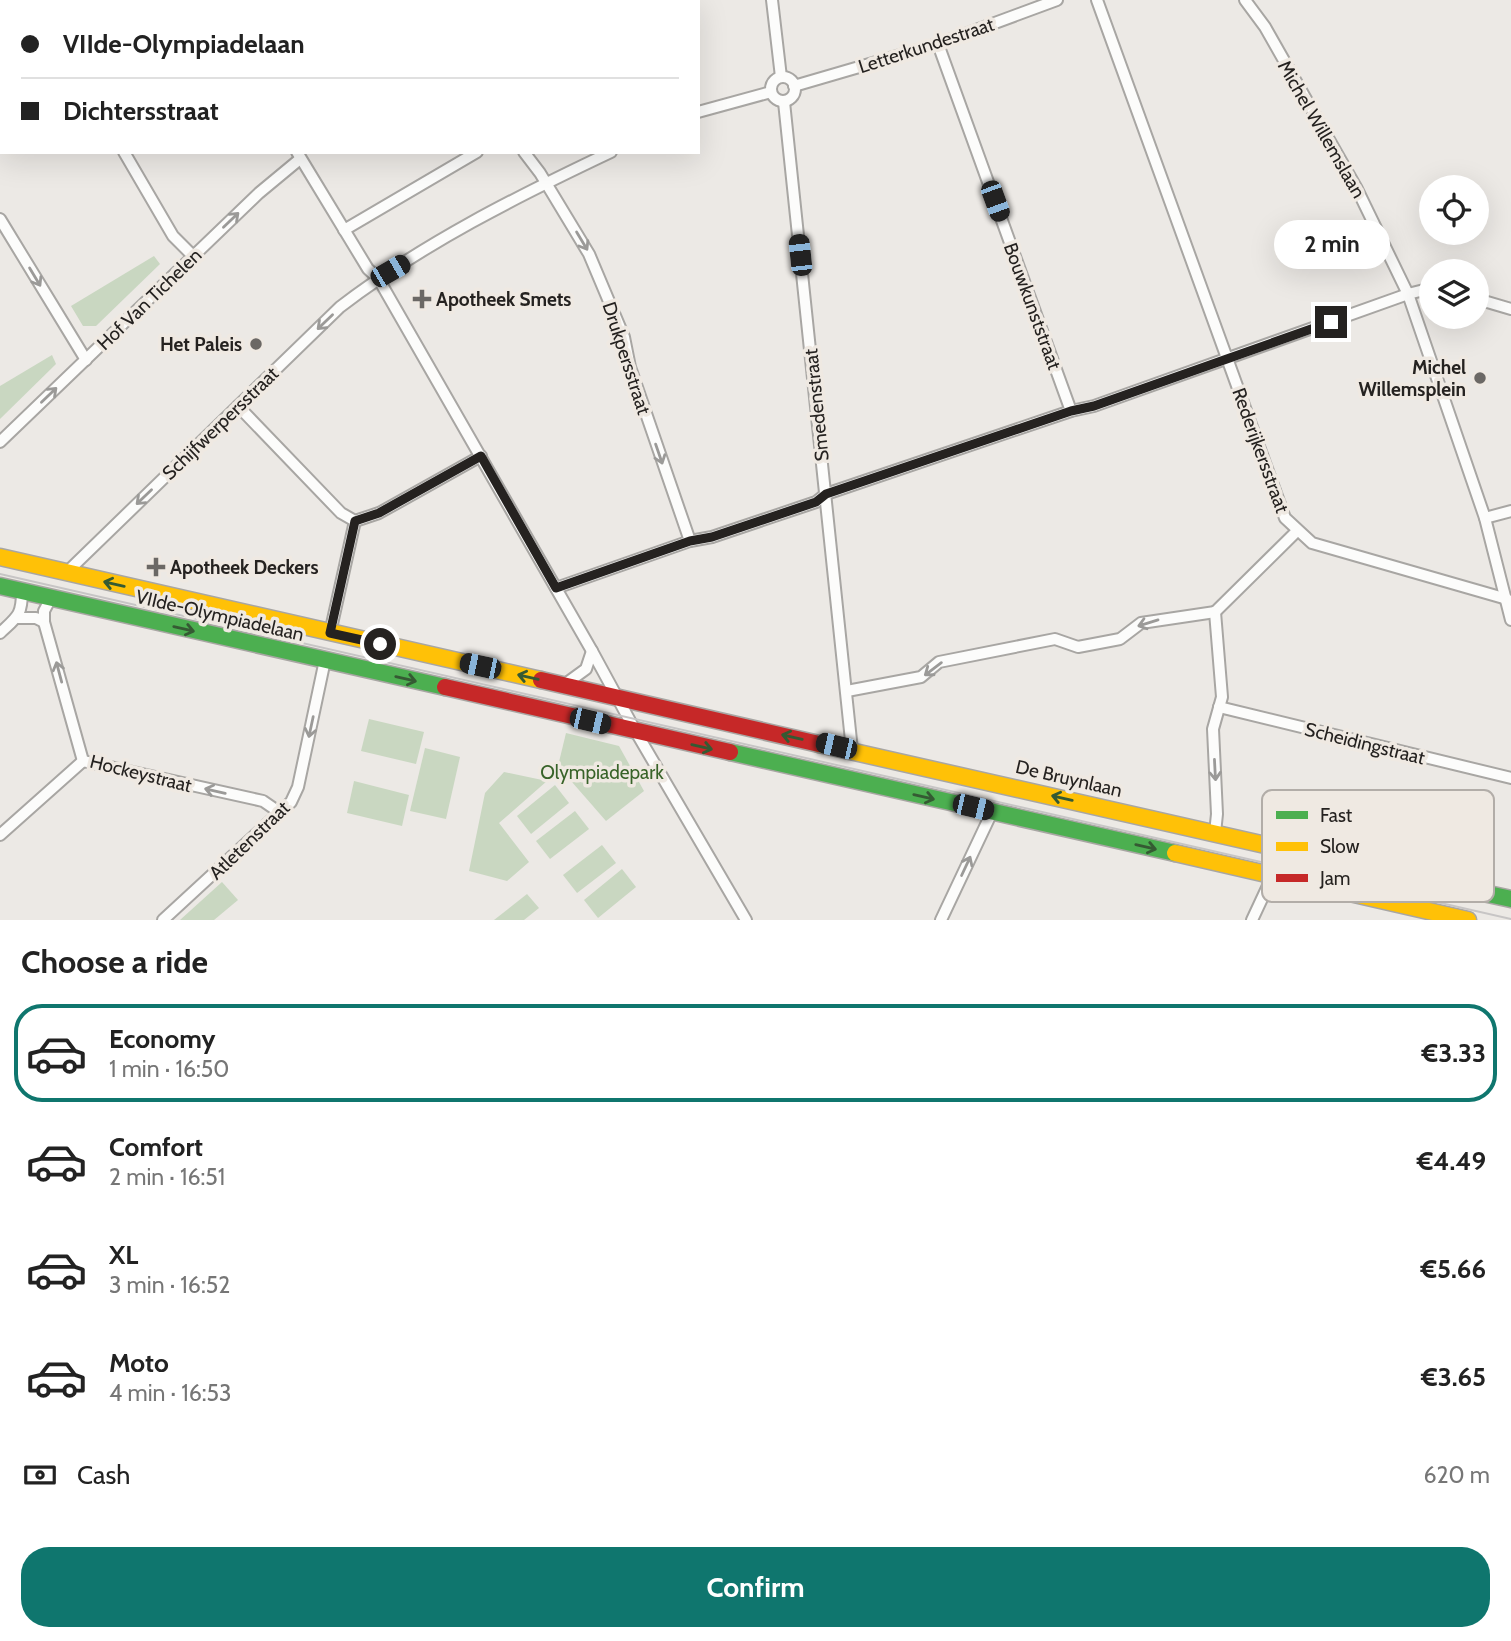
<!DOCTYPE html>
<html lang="en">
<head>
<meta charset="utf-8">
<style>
  body { margin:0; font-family:Cabin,sans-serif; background:#f6f6f6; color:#222; height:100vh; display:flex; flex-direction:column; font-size:26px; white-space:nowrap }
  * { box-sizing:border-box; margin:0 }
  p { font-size:23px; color:#767676 }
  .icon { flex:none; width:38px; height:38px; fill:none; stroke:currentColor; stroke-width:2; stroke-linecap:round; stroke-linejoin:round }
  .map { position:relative; height:920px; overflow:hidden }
  .sheet { display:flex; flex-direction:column; background:#fff; flex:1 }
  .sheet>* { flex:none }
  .top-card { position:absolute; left:0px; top:0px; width:700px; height:154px; box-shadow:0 7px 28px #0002; display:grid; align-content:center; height:154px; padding:0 21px; background:#fff }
  .controls { position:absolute; left:1419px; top:175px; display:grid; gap:14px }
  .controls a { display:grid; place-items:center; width:70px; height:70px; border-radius:50%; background:#fff; box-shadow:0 7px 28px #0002; font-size:35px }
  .end { position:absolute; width:32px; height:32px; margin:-16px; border:9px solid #252220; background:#fff; box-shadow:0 0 0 4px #fff }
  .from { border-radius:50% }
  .bubble { position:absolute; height:49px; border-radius:24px; background:#fff; box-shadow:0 7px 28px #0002; font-size:23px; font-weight:800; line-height:49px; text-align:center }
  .car { position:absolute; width:21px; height:42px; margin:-21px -10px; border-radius:9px; box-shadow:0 0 5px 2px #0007; background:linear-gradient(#222 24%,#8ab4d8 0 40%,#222 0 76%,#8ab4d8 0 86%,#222 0) }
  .top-card b { display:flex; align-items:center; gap:24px; height:66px; font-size:26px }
  .top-card b+b { border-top:2px solid #e0e0e0 }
  .top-card i { width:18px; height:18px; background:#222 }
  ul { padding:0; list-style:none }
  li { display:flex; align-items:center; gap:21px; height:98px; margin:0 14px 10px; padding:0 7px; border:4px solid transparent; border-radius:28px }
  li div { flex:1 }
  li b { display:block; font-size:26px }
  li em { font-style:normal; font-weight:800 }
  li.on { border-color:#0f766e }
  li>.icon { width:63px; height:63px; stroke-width:1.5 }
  h2 { padding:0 21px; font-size:32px; line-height:84px }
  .pay { display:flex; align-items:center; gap:18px; height:77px; padding:0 21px; font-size:26px }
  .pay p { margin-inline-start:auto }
  .action { display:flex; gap:14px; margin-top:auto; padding:14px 21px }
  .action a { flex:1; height:80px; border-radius:28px; background:#0f766e; color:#fff; font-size:28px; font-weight:800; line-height:80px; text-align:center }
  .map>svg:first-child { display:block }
  .green { fill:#c9d7c1 }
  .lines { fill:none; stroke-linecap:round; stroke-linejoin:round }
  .street-casing { stroke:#a8a6a3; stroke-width:14 }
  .fast-casing { stroke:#a8a6a3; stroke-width:19 }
  .slow-casing { stroke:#a8a6a3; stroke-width:19 }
  .jam-casing { stroke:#a8a6a3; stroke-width:19 }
  .street { stroke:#fcfcfb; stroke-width:10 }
  .fast { stroke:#4caf50; stroke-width:16 }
  .slow { stroke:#ffc107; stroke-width:16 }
  .jam { stroke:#c62828; stroke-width:16 }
  .tram { stroke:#c7c5c5; stroke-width:2 }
  .oneway { stroke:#9b9a98 }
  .oneway2 { stroke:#355a33 }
  .route { stroke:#252220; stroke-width:9 }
  .poi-dot { fill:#6b6865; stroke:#efe9e2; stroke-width:2.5 }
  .labels { text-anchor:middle; stroke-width:7; stroke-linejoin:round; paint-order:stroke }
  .street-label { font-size:19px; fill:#252220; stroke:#efe9e2 }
  .poi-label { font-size:19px; font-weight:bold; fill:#252220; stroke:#efe9e2; text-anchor:start }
  .park-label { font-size:19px; fill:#386329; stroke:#efe9e2 }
  .key { fill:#efe9e2; stroke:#b2ada8; stroke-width:2 }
  .key-label { font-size:19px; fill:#252220 }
</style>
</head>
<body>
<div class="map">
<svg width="1511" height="920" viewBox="0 0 1511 920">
  <rect width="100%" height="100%" fill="#ece9e5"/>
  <g class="green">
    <path d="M154 256 160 264 96 326H83L71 306Z"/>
    <path d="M52 355 56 364 0 419V386Z"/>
    <path d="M369 719 424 732 416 764 361 751Z"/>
    <path d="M566 733 619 746 644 791 606 821 558 766Z"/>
    <path d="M425 748 460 757 446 819 410 811Z"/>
    <path d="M504 772 547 781 499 823 529 862 507 881 469 871 485 793Z"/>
    <path d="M354 781 409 795 402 826 347 813Z"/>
    <path d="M555 785 569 803 531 834 517 816Z"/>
    <path d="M575 811 589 829 550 859 536 841Z"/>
    <path d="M602 845 616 863 577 893 563 875Z"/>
    <path d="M622 869 636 887 598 918 584 900Z"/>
    <path d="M222 882 238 900 214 920H180Z"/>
    <path d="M527 894 539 908 524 920H494Z"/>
  </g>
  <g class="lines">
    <g class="street-casing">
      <g id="street">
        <path d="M208 0 209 2"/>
        <path d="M442 0V2"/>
        <path d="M772 0 781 77"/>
        <path d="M1097 0 1285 518 1312 543 1507 599"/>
        <path d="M1245 0 1265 27 1357 189 1408 294 1485 518 1511 620"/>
        <path d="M154 2 157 0"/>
        <path d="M938 44 1071 411"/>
        <circle cx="783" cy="89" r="12"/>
        <path d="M794 86 938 44 1057 0"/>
        <path d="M0 95 2 94"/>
        <path d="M784 102 852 750"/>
        <path d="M698 112 771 92"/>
        <path d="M124 152 173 236 193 256"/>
        <path d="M297 152 368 269 378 278 592 651 636 732 746 920"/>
        <path d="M524 152 540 173 589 254 624 337 630 367 690 541"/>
        <path d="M0 219 86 360"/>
        <path d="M344 230 477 152"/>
        <path d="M1477 299 1511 309"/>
        <path d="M238 406 341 513 355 521 379 513 481 456"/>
        <path d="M0 442 259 193 300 159"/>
        <path d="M1485 518 1511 511"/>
        <path d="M66 573 340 307C422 244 518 196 611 152"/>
        <path d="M556 588 690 541 712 537 816 502 826 494 1071 411 1094 406 1408 294 1432 288"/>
        <path d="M51 598 44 611V622L83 761 263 801 279 812"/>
        <path d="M1215 612 1222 697 1213 729 1217 814 1215 833"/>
        <path d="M1215 612 1297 531"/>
        <path d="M18 618H36L44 622"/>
        <path d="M0 633C17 617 22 616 22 591"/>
        <path d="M330 633 355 521"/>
        <path d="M564 685 586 669 592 651"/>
        <path d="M847 691 921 677 939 662 1055 639 1078 647 1120 639 1141 623 1215 612"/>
        <path d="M1219 707 1511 778"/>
        <path d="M0 835 83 761"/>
        <path d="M163 920 291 802 298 787 325 660"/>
        <path d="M941 920 992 812"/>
        <path d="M1252 920 1273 875"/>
      </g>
    </g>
    <g class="fast-casing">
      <g id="fast">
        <path d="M0 586 445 687"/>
        <path d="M730 752 1175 853"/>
        <path d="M1332 860 1511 899"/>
      </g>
    </g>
    <g class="slow-casing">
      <g id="slow">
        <path d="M0 557 541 680"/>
        <path d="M819 744 1332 860"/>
        <path d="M1175 853 1468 920"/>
      </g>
    </g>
    <g class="jam-casing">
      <g id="jam">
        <path d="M541 680 819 744"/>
        <path d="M445 687 730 752"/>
      </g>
    </g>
    <use href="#street" class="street"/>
    <use href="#fast" class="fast"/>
    <use href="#slow" class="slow"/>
    <use href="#jam" class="jam"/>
    <path class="tram" d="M0 574 1511 919"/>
  </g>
  <defs><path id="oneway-shaft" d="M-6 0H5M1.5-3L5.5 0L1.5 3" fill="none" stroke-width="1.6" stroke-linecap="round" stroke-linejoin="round" transform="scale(1.75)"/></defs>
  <g class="oneway">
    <use href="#oneway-shaft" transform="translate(231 220) rotate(-44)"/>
    <use href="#oneway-shaft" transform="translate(582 241) rotate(59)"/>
    <use href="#oneway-shaft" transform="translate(35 277) rotate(59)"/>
    <use href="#oneway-shaft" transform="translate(325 322) rotate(136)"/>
    <use href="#oneway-shaft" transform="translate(49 395) rotate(-44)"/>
    <use href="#oneway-shaft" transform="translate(659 454) rotate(71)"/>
    <use href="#oneway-shaft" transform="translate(144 497) rotate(136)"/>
    <use href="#oneway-shaft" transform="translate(1148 623) rotate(163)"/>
    <use href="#oneway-shaft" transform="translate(933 669) rotate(143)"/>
    <use href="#oneway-shaft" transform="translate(59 672) rotate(-105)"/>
    <use href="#oneway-shaft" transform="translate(311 727) rotate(102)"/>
    <use href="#oneway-shaft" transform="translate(1215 770) rotate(87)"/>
    <use href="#oneway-shaft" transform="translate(215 791) rotate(-167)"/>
    <use href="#oneway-shaft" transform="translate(966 866) rotate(-65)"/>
  </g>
  <g class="oneway2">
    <use href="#oneway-shaft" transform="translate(114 584) rotate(-167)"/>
    <use href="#oneway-shaft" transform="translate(184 629) rotate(13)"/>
    <use href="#oneway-shaft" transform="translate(528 677) rotate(-167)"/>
    <use href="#oneway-shaft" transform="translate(406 679) rotate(13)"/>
    <use href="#oneway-shaft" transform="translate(792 737) rotate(-167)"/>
    <use href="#oneway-shaft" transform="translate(702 747) rotate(13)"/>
    <use href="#oneway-shaft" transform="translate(924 797) rotate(13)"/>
    <use href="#oneway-shaft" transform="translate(1062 798) rotate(-167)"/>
    <use href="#oneway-shaft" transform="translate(1146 847) rotate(13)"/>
  </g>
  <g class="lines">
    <path class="route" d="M380 644 330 633 355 521 379 513 481 456 556 588 690 541 712 537 816 502 826 494 1071 411 1094 406 1331 322"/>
  </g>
  <g class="poi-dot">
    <path d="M418.5 288.5h7v7h7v7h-7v7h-7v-7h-7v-7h7z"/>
    <circle cx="256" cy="344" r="7"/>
    <circle cx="1480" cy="378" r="7"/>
    <path d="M152.5 556.5h7v7h7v7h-7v7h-7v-7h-7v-7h7z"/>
  </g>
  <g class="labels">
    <g class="street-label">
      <text transform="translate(926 45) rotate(-18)" y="7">Letterkundestraat</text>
      <text transform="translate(1322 129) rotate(60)" y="7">Michel Willemslaan</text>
      <text transform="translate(149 299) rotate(-44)" y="7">Hof Van Tichelen</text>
      <text transform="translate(1033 306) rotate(70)" y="7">Bouwkunststraat</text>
      <text transform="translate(627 358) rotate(72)" y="7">Drukpersstraat</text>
      <text transform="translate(816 405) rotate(-96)" y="7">Smedenstraat</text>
      <text transform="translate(220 423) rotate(-44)" y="7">Schijfwerpersstraat</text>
      <text transform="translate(1261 450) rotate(70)" y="7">Rederijkersstraat</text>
      <text transform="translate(220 615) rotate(13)" y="7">VIIde-Olympiadelaan</text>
      <text transform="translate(1365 743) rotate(14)" y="7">Scheidingstraat</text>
      <text transform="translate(141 773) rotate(14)" y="7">Hockeystraat</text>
      <text transform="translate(1069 778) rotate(13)" y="7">De Bruynlaan</text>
      <text transform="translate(249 840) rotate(-44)" y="7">Atletenstraat</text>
    </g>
    <g class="poi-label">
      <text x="436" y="306">Apotheek Smets</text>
      <text x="242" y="351" text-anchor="end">Het Paleis</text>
      <text x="1466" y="374" text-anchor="end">Michel<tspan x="1466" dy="22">Willemsplein</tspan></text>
      <text x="170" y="574">Apotheek Deckers</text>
    </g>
    <g class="park-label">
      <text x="602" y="779">Olympiadepark</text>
    </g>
  </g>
  <rect x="1262" y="790" width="232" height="112" rx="10" class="key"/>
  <rect x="1276" y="811" width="32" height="8" fill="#4caf50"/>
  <rect x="1276" y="842" width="32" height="9" fill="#ffc107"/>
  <rect x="1276" y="874" width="32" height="8" fill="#c62828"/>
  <g class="key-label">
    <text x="1320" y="822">Fast</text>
    <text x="1320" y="853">Slow</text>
    <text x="1320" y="885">Jam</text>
  </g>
</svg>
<div class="controls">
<a><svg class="icon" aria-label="locate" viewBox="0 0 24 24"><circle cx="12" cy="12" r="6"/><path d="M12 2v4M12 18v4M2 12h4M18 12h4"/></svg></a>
<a><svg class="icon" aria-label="layers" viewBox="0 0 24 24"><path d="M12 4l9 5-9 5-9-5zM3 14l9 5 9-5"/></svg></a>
</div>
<i class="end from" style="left:380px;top:644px"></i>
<i class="end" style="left:1331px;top:322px"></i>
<div class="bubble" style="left:1274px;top:220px;width:116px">2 min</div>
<i class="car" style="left:995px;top:201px;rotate:160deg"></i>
<i class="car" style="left:800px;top:255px;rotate:354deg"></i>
<i class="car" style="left:390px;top:271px;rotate:60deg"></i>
<i class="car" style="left:480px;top:666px;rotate:282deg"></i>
<i class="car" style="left:590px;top:721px;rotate:103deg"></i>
<i class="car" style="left:836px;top:746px;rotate:283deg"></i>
<i class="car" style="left:973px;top:807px;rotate:103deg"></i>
<div class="top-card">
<b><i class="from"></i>VIIde-Olympiadelaan</b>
<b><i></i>Dichtersstraat</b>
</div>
</div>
<section class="sheet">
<h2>Choose a ride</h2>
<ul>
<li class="on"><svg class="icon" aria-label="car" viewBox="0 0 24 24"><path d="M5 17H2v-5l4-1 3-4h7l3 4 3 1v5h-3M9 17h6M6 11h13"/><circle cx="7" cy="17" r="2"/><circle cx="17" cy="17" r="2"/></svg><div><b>Economy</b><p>1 min · 16:50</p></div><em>€3.33</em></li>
<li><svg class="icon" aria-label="car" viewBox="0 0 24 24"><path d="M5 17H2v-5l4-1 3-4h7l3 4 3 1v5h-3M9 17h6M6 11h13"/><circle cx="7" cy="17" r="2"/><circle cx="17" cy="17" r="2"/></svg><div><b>Comfort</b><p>2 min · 16:51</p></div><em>€4.49</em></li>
<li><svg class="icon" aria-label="car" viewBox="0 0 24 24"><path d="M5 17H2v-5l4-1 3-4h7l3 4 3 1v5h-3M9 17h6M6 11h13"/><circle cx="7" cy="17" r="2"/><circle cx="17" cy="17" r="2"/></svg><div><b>XL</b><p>3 min · 16:52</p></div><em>€5.66</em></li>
<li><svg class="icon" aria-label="car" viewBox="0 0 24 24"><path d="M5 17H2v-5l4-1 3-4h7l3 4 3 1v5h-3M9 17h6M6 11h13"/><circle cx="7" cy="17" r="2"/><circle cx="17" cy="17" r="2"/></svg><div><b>Moto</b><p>4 min · 16:53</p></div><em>€3.65</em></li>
</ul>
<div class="pay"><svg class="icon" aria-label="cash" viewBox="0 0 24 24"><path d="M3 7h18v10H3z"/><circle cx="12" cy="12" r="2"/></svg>Cash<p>620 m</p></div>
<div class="action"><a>Confirm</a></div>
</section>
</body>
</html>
